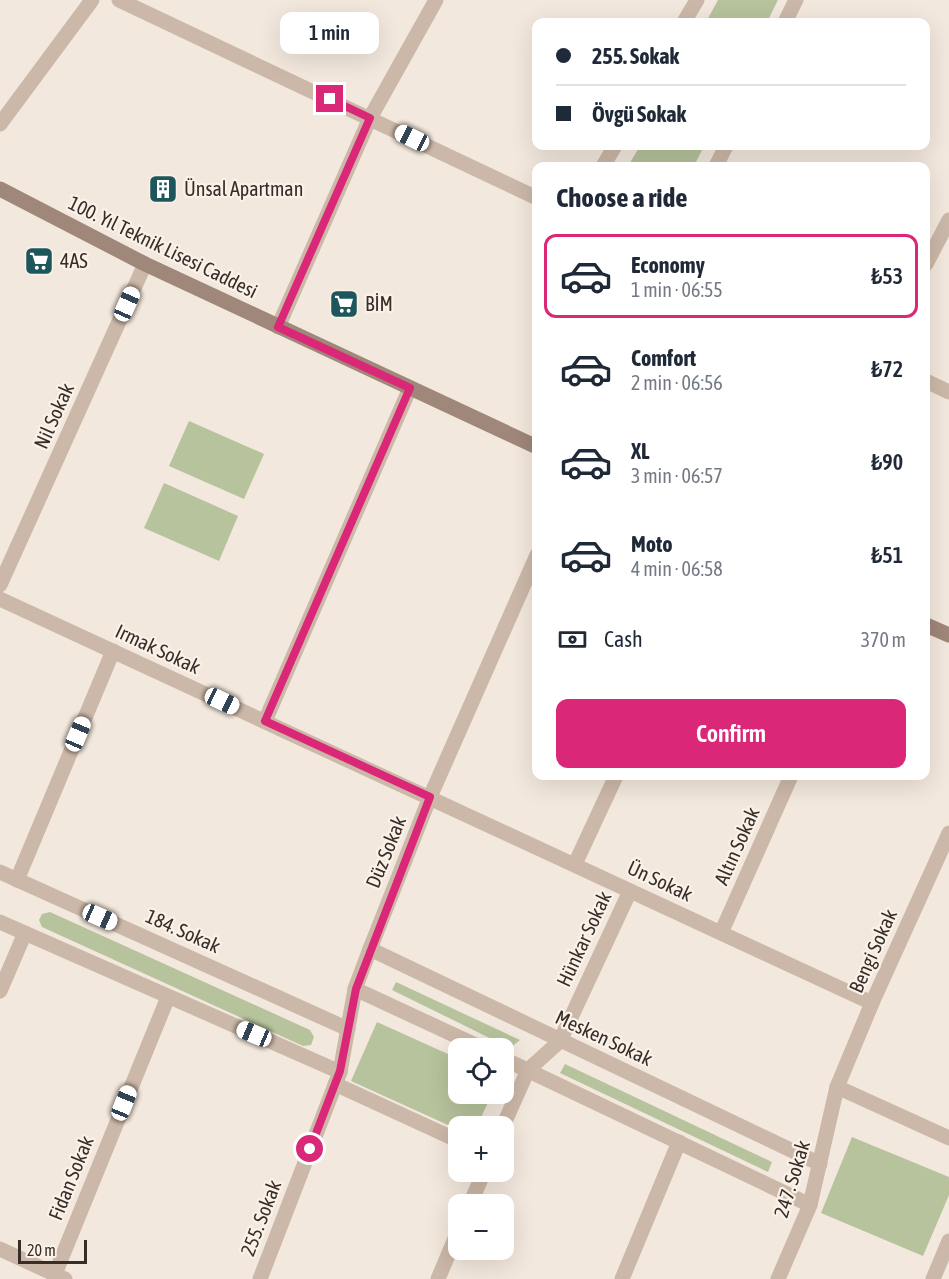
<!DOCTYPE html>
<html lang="en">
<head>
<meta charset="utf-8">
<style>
  body { margin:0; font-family:"Asap Condensed",sans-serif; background:#f6f6f7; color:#1f2937; height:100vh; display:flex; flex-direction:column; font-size:22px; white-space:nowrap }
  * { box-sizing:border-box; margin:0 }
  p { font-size:20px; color:#747a83 }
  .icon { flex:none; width:33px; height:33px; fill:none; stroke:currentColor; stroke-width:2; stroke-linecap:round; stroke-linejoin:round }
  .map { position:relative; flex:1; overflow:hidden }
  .drawer { position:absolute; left:532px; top:162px; width:398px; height:618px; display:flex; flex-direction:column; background:#fff; border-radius:12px; box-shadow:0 6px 24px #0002 }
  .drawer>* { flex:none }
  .guide { position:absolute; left:532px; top:18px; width:398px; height:132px; border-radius:12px; box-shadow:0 6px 24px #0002; display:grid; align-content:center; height:132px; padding:0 24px; background:#fff }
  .tools { position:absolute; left:448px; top:1038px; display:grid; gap:12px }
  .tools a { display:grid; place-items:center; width:66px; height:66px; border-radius:12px; background:#fff; box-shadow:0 6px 24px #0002; font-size:30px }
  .scale { position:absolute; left:18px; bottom:15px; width:69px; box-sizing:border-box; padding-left:6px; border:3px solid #382d28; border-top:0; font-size:16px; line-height:21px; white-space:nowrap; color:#382d28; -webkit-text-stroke:4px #faf2e9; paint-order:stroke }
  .end { position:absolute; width:27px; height:27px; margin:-14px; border:8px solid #db2777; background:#fff; box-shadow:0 0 0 3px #fff }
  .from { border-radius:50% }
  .bubble { position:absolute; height:42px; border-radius:12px; background:#fff; box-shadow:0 6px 24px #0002; font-size:20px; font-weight:600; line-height:42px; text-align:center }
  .car { position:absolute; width:18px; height:36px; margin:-18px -9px; border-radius:8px; box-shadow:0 0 4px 2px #0007; background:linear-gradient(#fff 24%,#345 0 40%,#fff 0 76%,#345 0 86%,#fff 0) }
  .guide b { display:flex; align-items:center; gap:21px; height:57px; font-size:22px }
  .guide b+b { border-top:2px solid #e0e1e3 }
  .guide i { width:15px; height:15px; background:#1f2937 }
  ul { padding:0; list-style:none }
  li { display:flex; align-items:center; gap:18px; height:84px; margin:0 12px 9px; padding:0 12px; border:3px solid transparent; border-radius:12px }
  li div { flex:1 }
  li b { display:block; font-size:22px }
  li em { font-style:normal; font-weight:600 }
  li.on { border-color:#db2777 }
  li>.icon { width:54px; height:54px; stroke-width:1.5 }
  h2 { padding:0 24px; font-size:27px; line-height:72px }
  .pay { display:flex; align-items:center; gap:15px; height:66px; padding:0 24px; font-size:22px }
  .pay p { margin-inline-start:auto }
  .cta { display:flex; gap:12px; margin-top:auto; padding:12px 24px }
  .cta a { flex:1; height:69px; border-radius:12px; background:#db2777; color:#fff; font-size:24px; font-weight:600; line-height:69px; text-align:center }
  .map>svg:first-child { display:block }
  .green { fill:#b6c39c }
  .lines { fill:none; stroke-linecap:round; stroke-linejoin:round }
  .minor { stroke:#ccb8a8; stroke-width:15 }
  .secondary { stroke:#9f8779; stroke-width:15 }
  .route { stroke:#db2777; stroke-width:8 }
  .labels { text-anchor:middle; stroke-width:4.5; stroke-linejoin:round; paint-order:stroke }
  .poi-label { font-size:20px; fill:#382d28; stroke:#faf2e9; text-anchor:start }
  .street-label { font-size:20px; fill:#382d28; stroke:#faf2e9 }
</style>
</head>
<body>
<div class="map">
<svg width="949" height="1279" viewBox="0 0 949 1279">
  <rect width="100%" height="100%" fill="#f3e8dd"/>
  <g class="green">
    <path d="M718 0H778L767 22H706Z"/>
    <path d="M640 146H704L694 166H628Z"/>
    <path d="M189 421 264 454 244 499 169 466Z"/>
    <path d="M164 483 238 516 219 561 144 528Z"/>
    <path d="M50 912 310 1030 314 1037 311 1045 303 1046 42 927 39 920 42 914Z"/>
    <path d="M396 982 520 1040 510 1048 392 990Z"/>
    <path d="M377 1022 459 1059V1094H492L477 1126H459V1130L351 1081Z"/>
    <path d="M565 1064 772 1162 768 1172 560 1073Z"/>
    <path d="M852 1137 949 1177V1195L923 1256 821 1213Z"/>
  </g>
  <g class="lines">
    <g class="minor">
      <path d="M119 0 537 198"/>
      <path d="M684 22 697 0"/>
      <path d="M785 22 796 0"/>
      <path d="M0 124 92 0"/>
      <path d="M603 166 615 146"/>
      <path d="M716 166 726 146"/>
      <path d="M926 264 949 220"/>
      <path d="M278 327 370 118 436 0"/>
      <path d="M926 381 949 392"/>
      <path d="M0 585 145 264"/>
      <path d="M0 599 872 1003"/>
      <path d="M265 721 410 388"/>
      <path d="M575 864 616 776"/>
      <path d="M0 872 348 1029"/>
      <path d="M17 880 113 651"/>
      <path d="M0 922 340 1072"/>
      <path d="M721 933 791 776"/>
      <path d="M370 949 820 1164"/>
      <path d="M355 989 482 1048"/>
      <path d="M0 991 25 933"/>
      <path d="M504 1059 810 1205"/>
      <path d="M335 1084 459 1141"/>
      <path d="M837 1087 949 1138"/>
      <path d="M503 1126 528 1070 560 1041 630 891"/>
      <path d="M470 1204 484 1172"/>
      <path d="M0 1249 65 1279"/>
      <path d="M55 1274 168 997"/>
      <path d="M260 1279 340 1072 355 989 370 949 430 797 537 555"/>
      <path d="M438 1279 459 1229"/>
      <path d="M622 1279 679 1142"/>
      <path d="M778 1279 810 1205 837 1087 872 1003 949 833"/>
      <path d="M933 1279 949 1241"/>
    </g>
    <g class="secondary">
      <path d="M0 189 145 264 537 447"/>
      <path d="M926 625 949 635"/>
    </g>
  </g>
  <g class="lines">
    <path class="route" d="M310 1149 340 1071 356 989 430 797 265 721 410 388 278 327 370 118 330 99"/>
  </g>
  <defs>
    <g id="building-square" transform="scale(1.5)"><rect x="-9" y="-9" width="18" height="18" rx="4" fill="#1d575b" stroke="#faf2e9"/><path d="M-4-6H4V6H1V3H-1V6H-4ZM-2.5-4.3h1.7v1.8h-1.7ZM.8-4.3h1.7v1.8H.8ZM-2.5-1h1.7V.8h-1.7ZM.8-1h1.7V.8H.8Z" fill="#fff"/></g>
    <g id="supermarket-square" transform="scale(1.5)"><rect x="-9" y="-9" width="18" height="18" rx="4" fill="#1d575b" stroke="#faf2e9"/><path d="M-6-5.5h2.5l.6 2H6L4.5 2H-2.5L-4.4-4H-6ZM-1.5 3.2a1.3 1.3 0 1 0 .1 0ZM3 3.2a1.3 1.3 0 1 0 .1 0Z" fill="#fff"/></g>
  </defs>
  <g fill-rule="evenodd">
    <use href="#building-square" x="163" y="189"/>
    <use href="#supermarket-square" x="39" y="261"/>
    <use href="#supermarket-square" x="344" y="304"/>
  </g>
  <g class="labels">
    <g class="poi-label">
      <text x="184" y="196">Ünsal Apartman</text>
      <text x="60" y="268">4AS</text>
      <text x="365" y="311">BİM</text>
    </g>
    <g class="street-label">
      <text transform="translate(163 247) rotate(26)" y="7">100. Yıl Teknik Lisesi Caddesi</text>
      <text transform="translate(54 416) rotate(-66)" y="7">Nil Sokak</text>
      <text transform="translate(158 649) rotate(25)" y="7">Irmak Sokak</text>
      <text transform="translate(737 846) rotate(-66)" y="7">Altın Sokak</text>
      <text transform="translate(386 852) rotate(-68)" y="7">Düz Sokak</text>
      <text transform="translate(660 881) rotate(25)" y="7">Ün Sokak</text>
      <text transform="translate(183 931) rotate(24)" y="7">184. Sokak</text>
      <text transform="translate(584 939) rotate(-65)" y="7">Hünkar Sokak</text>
      <text transform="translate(873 951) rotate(-66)" y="7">Bengi Sokak</text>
      <text transform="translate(604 1038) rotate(25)" y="7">Mesken Sokak</text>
      <text transform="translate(71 1178) rotate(-68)" y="7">Fidan Sokak</text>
      <text transform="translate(792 1179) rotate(-73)" y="7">247. Sokak</text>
      <text transform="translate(261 1218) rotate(-69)" y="7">255. Sokak</text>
    </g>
  </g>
</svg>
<div class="tools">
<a><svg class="icon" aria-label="locate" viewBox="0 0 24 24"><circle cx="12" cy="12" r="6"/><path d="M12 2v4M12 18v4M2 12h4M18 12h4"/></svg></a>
<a>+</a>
<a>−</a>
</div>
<div class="scale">20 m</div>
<i class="end from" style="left:310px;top:1149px"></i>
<i class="end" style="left:330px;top:99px"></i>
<div class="bubble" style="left:280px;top:12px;width:99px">1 min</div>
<i class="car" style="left:412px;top:138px;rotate:296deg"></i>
<i class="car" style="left:127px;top:304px;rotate:24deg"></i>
<i class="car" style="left:222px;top:701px;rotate:115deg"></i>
<i class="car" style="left:78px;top:734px;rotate:23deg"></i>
<i class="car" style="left:100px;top:917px;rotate:114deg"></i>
<i class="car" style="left:254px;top:1034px;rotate:293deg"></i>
<i class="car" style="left:124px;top:1103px;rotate:22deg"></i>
<div class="guide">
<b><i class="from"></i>255. Sokak</b>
<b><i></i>Övgü Sokak</b>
</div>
<section class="drawer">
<h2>Choose a ride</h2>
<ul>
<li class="on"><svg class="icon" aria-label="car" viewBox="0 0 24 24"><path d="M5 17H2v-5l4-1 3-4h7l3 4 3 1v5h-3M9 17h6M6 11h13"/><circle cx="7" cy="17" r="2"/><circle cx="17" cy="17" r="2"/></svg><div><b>Economy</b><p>1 min · 06:55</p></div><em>₺53</em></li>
<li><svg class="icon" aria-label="car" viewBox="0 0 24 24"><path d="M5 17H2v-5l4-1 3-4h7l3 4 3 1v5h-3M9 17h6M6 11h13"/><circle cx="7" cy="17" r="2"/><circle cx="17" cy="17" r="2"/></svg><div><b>Comfort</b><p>2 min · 06:56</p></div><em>₺72</em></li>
<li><svg class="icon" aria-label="car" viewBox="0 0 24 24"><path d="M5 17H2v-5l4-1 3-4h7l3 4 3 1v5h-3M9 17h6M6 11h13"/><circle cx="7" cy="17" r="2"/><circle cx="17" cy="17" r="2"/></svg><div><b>XL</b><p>3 min · 06:57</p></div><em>₺90</em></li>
<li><svg class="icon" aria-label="car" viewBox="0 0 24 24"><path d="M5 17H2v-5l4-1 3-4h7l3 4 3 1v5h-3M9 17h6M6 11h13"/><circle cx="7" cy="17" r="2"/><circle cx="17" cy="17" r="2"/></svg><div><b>Moto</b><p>4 min · 06:58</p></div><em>₺51</em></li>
</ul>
<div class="pay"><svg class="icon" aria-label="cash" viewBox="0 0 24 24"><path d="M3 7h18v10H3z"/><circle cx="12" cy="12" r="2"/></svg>Cash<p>370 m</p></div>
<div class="cta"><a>Confirm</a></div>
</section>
</div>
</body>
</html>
